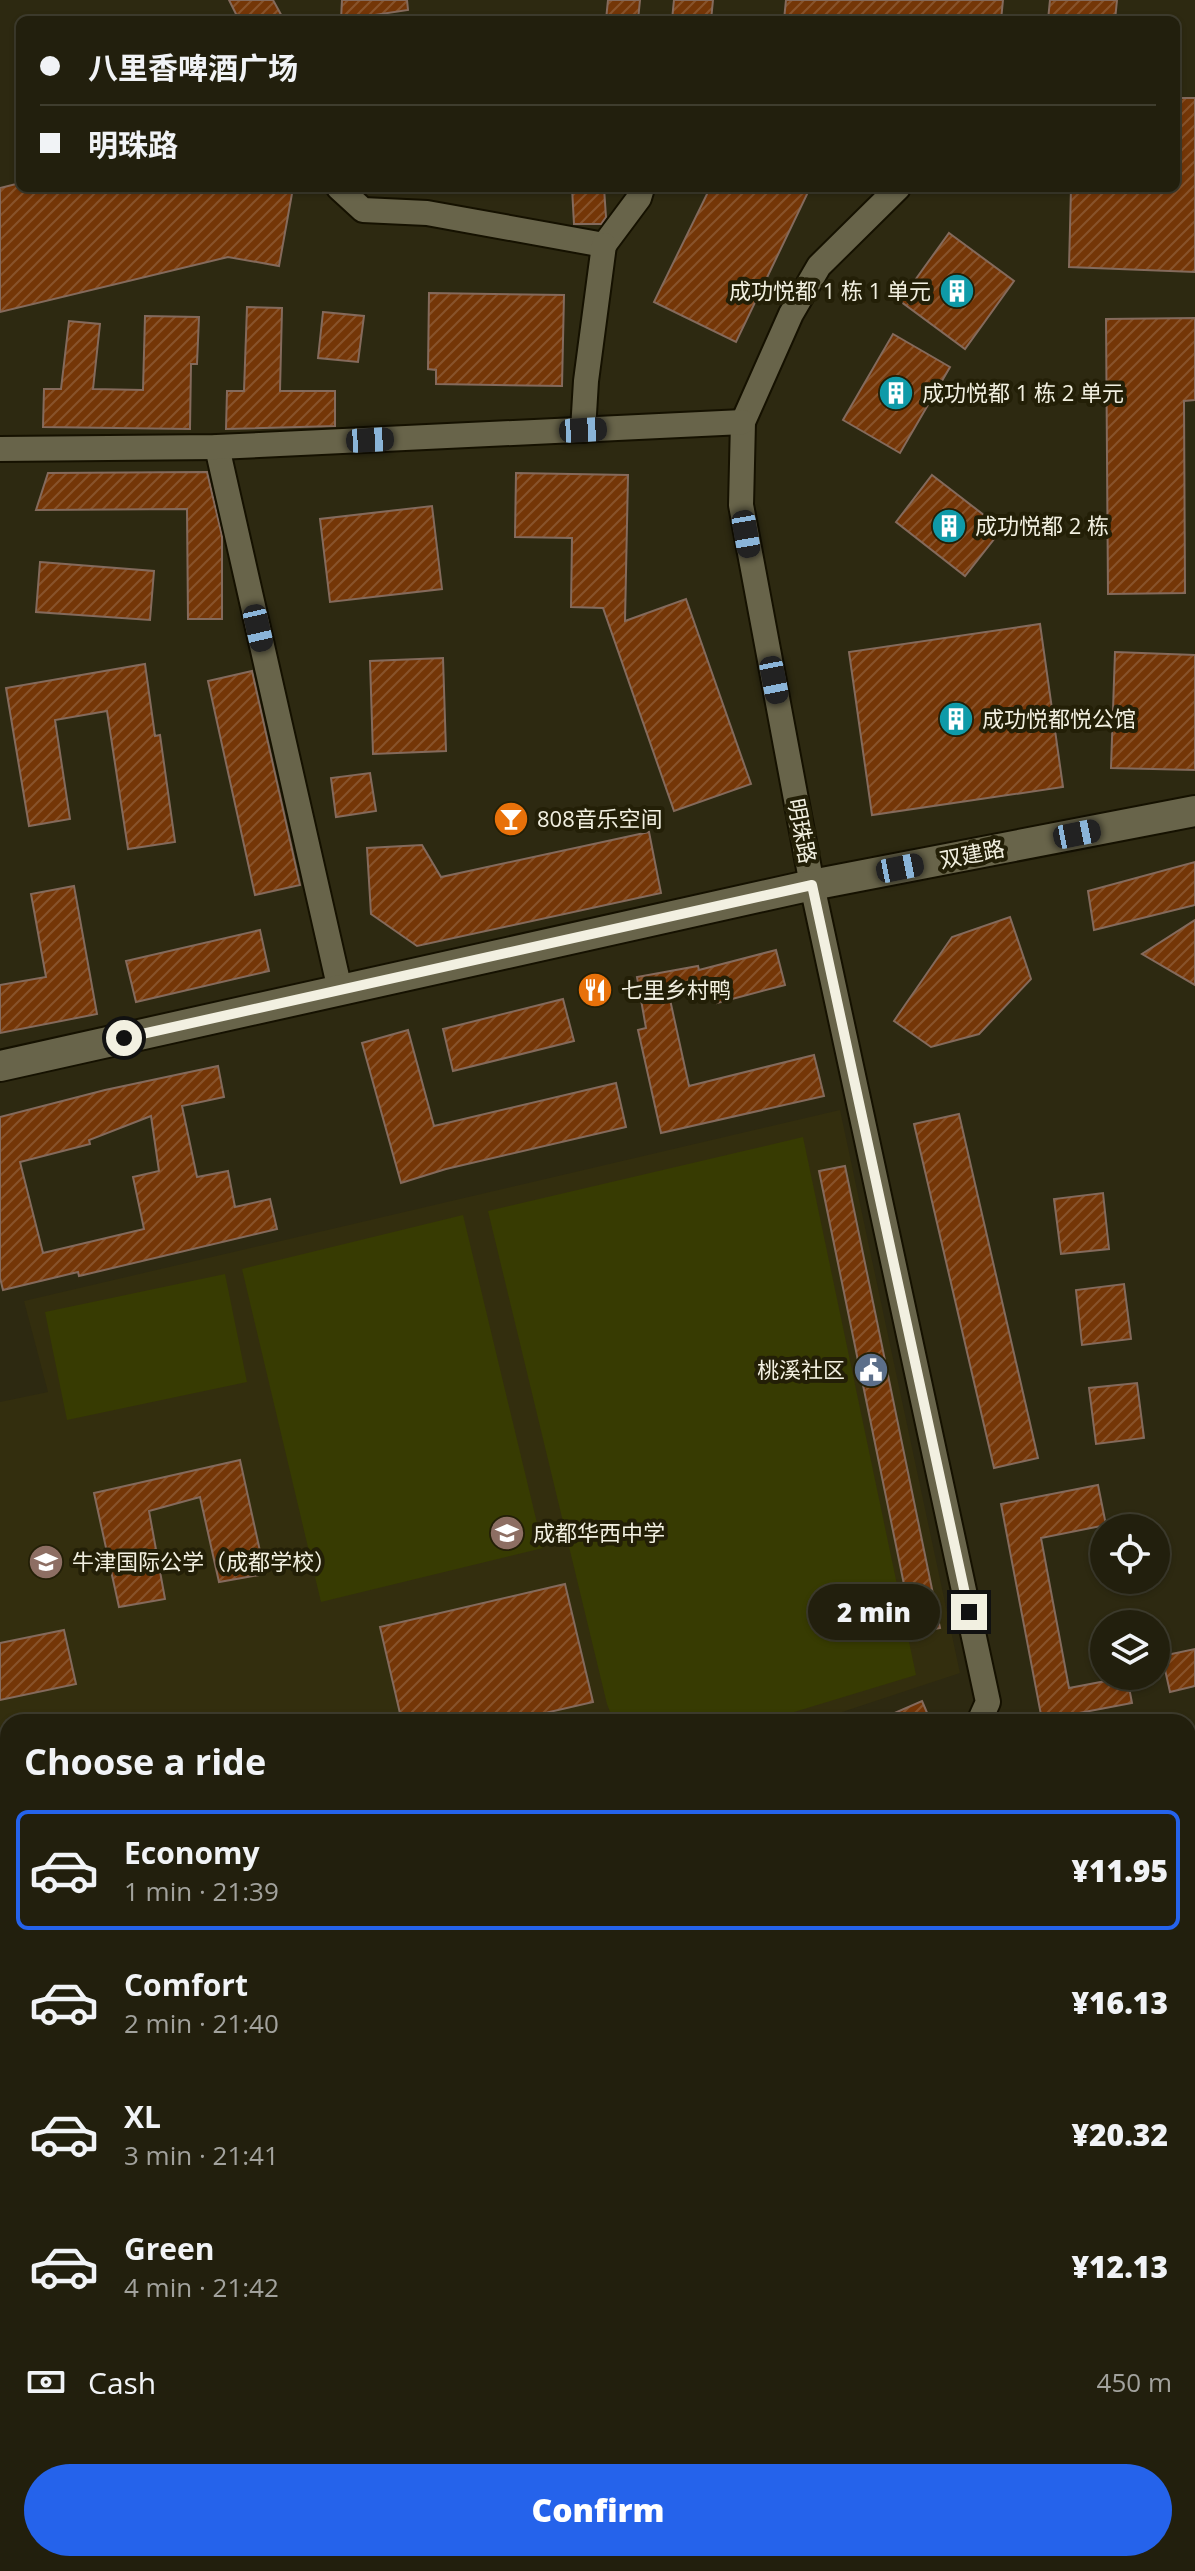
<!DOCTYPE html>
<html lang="en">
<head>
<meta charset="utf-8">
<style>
  body { margin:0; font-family:"Open Sans","Noto Sans SC",sans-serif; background:#2e2c1b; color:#f1f3f6; height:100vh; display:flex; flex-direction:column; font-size:30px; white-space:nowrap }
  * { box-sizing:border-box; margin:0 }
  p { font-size:26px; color:#a2a29d }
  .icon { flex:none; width:44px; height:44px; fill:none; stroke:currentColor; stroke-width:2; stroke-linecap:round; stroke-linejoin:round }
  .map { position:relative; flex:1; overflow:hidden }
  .drawer { position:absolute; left:0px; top:1714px; width:1196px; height:858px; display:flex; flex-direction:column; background:#221f0d; border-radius:24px 24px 0 0; box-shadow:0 2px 6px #0004,0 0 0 2px #3f3d2e }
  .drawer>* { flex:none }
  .banner { position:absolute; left:16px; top:16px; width:1164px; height:176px; border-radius:12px; box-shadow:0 2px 6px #0004,0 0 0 2px #3f3d2e; display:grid; align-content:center; height:176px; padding:0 24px; background:#221f0d }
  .tools { position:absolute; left:1090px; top:1514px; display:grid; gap:16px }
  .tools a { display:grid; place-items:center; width:80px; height:80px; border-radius:50%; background:#221f0d; box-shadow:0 2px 6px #0004,0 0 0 2px #3f3d2e; font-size:40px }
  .end { position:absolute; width:36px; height:36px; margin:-18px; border:10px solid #f2f0e1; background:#111; box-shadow:0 0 0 4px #111 }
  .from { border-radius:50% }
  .bubble { position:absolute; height:56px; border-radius:28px; background:#221f0d; box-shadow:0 2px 6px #0004,0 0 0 2px #3f3d2e; font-size:26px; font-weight:800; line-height:56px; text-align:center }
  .car { position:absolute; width:24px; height:48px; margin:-24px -12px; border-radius:10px; box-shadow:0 0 6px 2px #0007; background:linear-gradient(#222 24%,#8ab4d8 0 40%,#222 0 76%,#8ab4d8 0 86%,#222 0) }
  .banner b { display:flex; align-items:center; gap:28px; height:76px; font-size:30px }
  .banner b+b { border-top:2px solid #3f3d2e }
  .banner i { width:20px; height:20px; background:#f1f3f6 }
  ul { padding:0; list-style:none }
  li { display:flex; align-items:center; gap:24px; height:120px; margin:0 16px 12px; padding:0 8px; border:4px solid transparent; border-radius:12px }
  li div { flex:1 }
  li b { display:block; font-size:30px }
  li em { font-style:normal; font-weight:800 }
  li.current { border-color:#2563eb }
  li>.icon { width:72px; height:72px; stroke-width:1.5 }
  h2 { padding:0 24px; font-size:36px; line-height:96px }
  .pay { display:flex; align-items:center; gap:20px; height:88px; padding:0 24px; font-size:30px }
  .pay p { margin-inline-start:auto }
  .button { display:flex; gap:16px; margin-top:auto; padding:16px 24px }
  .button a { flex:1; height:92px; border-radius:48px; background:#2563eb; color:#fff; font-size:32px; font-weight:800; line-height:92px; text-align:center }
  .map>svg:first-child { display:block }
  .built { fill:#332e0e }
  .pitch { fill:#373b02 }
  .building { fill:url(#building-hatch); stroke:#846a5c; stroke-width:2; fill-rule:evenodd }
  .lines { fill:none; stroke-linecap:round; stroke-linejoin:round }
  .minor-casing { stroke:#151100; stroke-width:28 }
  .tertiary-casing { stroke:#151100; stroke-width:34 }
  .minor { stroke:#68644a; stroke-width:24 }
  .tertiary { stroke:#68644a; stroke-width:30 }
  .route { stroke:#f2f0e1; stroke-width:10 }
  .labels { text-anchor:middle; stroke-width:8; stroke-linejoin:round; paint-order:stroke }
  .poi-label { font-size:22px; fill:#f2f0e1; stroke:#231f07; text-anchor:start }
  .street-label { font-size:22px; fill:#f2f0e1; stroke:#231f07 }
</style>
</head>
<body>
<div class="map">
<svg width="1195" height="2571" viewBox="0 0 1195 2571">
  <defs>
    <pattern id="building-hatch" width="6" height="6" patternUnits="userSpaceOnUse" patternTransform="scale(2)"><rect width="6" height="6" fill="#743607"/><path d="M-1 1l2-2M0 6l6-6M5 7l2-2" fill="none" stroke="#88532b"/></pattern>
  </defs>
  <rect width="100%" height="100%" fill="#2d2911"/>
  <g class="built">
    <path d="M840 1110 960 1673 812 1722H8V1911L0 1912V1402L48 1392 24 1301Z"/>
    <path d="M534 2564H710V2571H535Z"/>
  </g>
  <g class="pitch">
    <path d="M803 1137 916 1675 761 1722H614L607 1704 488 1211Z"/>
    <path d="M463 1215 543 1548 321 1602 242 1269Z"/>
    <path d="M225 1274 247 1382 67 1420 45 1312Z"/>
  </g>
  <g class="building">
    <path d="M229 0H273L284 20H239Z"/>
    <path d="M342 0H407L408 10 341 20Z"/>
    <path d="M608 0H640L638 20H606Z"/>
    <path d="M674 0H713L711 20H672Z"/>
    <path d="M786 0H1003L1001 20H784Z"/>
    <path d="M1050 0H1117L1115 20H1048Z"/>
    <path d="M1176 98H1195V272L1069 267 1071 188H1176Z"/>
    <path d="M20 183V188H293L279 266 228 257 0 312V188Z"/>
    <path d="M572 188H604L606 217 601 224H574Z"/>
    <path d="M710 188H810L736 342 654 302Z"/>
    <path d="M949 233 1014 281 965 349 900 301Z"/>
    <path d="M429 293 564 295 562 386 436 384V370L428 369Z"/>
    <path d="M247 307 282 308 280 391H335V426L226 429 227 391H244Z"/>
    <path d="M323 312 364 316 358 362 318 358Z"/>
    <path d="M145 316 199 317 197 364H191L190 429 43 427 44 389H61L69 321 100 324 93 389 143 390Z"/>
    <path d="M1195 318V400L1184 401 1185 593 1108 594 1106 319Z"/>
    <path d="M893 334 950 367 900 453 843 420Z"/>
    <path d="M207 472 222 536V619H188L187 509 36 510 48 473Z"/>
    <path d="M516 473 628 475 625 621 686 599 751 784 674 811 603 608 571 607 572 538 515 537Z"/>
    <path d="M932 475 1002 529 965 576 896 522Z"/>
    <path d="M432 506 442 589 330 602 320 519Z"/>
    <path d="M40 562 154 571 150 620 36 612Z"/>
    <path d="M1040 624 1063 787 872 815 849 652Z"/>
    <path d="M1115 652 1195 655V770L1111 768Z"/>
    <path d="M443 658 446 751 373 754 370 661Z"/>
    <path d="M145 664 155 736 160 735 175 842 128 849 107 711 55 720 70 819 29 826 6 688Z"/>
    <path d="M252 671 300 885 255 895 208 681Z"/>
    <path d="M370 773 376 811 336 817 331 778Z"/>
    <path d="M649 832 661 893 417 946 371 914 367 848 422 845 441 877Z"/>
    <path d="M1195 862V905L1094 930 1088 891Z"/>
    <path d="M74 886 97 1014 0 1033V985L46 977 31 894Z"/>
    <path d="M1010 917 1031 979 979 1034 931 1047 894 1021 952 937Z"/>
    <path d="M1195 920V985L1142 954Z"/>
    <path d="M260 930 269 971 136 1002 126 961Z"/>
    <path d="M776 950 785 985 717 1003 713 987 669 995 689 1086 814 1055 824 1096 661 1133 638 1030 646 1028 637 977 698 966 699 970Z"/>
    <path d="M563 999 574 1041 453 1071 443 1029Z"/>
    <path d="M408 1030 434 1126 616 1083 626 1127 446 1169 401 1183 362 1043Z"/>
    <path d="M218 1066 224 1097 182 1106 197 1177 228 1171 235 1207 270 1199 277 1229 79 1276 78 1272 3 1290 0 1278V1117L105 1090ZM151 1116 159 1171 133 1177 144 1229 43 1253 20 1162 90 1144 89 1140Z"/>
    <path d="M959 1114 1038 1458 994 1468 914 1124Z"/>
    <path d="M845 1166 940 1628 914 1633 819 1171Z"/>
    <path d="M1103 1193 1109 1249 1061 1254 1054 1199Z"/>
    <path d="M1124 1284 1131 1339 1082 1345 1076 1290Z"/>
    <path d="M1137 1383 1144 1438 1096 1444 1089 1388Z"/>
    <path d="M240 1460 265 1574 219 1582 200 1497 149 1511 165 1599 119 1607 94 1493Z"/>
    <path d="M1098 1485 1106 1525 1041 1538 1069 1688 1127 1677 1132 1703 1042 1720 1001 1504Z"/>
    <path d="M565 1584 593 1702 506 1722H402L380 1627Z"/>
    <path d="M64 1630 76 1684 0 1700V1643Z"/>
    <path d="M1195 1649V1686L1170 1692 1162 1656Z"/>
    <path d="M922 1701 931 1722H874Z"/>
  </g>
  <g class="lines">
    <g class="minor-casing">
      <g id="minor">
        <path d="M339 188 363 210 427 213 604 245 639 198 642 188"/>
        <path d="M898 188 819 266 791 314 743 422 741 505 812 885 988 1702 979 1722"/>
        <path d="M583 430 586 381 604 245"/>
        <path d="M217 447 340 990"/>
        <path d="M0 449 217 447 743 422"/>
        <path d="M0 1945 8 1944"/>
        <path d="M248 2564 249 2571"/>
        <path d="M518 2564 519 2571"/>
      </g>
    </g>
    <g class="tertiary-casing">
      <path id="tertiary" d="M0 1066 812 885 1195 811"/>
    </g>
    <use href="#minor" class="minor"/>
    <use href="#tertiary" class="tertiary"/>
  </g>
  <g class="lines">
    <path class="route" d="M124 1038 812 885 969 1612"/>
  </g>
  <defs>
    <g id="building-disc" transform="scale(1.8)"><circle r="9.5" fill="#0f9aa8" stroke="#231f07"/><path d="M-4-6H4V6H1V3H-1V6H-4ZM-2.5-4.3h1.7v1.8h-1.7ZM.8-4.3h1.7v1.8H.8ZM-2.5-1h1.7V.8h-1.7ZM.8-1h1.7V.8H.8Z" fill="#fff"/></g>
    <g id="bar-disc" transform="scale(1.8)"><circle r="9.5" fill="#e8710a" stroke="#231f07"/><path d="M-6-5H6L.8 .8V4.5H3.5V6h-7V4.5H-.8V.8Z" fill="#fff"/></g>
    <g id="restaurant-disc" transform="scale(1.8)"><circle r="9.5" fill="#e8710a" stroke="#231f07"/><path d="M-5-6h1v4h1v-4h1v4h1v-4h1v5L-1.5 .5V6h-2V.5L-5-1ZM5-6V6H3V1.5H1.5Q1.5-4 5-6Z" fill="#fff"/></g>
    <g id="civic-disc" transform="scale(1.8)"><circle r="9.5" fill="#5c6f8a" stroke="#231f07"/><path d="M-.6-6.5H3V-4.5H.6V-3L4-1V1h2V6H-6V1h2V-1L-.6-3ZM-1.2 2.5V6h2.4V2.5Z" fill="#fff"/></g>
    <g id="school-disc" transform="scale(1.8)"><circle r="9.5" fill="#8d6e63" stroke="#231f07"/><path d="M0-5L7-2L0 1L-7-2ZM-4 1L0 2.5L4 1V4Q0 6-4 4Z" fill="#fff"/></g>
  </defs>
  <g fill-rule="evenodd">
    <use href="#building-disc" x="957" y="291"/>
    <use href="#building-disc" x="896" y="393"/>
    <use href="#building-disc" x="949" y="526"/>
    <use href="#building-disc" x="956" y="719"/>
    <use href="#bar-disc" x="511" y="819"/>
    <use href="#restaurant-disc" x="595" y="990"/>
    <use href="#civic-disc" x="871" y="1370"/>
    <use href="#school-disc" x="507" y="1533"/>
    <use href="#school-disc" x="46" y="1562"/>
  </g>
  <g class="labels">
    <g class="poi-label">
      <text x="931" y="299" text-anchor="end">成功悦都 1 栋 1 单元</text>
      <text x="922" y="401">成功悦都 1 栋 2 单元</text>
      <text x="975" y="534">成功悦都 2 栋</text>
      <text x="982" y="727">成功悦都悦公馆</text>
      <text x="537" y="827">808音乐空间</text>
      <text x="621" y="998">七里乡村鸭</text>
      <text x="845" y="1378" text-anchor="end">桃溪社区</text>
      <text x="533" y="1541">成都华西中学</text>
      <text x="72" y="1570">牛津国际公学（成都学校）</text>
    </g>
    <g class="street-label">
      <text transform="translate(802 831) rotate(79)" y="8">明珠路</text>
      <text transform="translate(972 854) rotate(-11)" y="8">双建路</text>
    </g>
  </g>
</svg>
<div class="tools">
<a><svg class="icon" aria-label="locate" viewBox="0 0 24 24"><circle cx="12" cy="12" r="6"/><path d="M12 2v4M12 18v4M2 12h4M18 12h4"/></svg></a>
<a><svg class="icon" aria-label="layers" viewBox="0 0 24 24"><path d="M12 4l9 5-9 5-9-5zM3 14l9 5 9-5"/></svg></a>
</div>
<i class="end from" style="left:124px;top:1038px"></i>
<i class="end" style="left:969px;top:1612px"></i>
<div class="bubble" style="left:808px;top:1584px;width:132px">2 min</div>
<i class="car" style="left:583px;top:430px;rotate:87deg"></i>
<i class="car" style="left:370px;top:440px;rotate:87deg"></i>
<i class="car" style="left:746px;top:534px;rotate:170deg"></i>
<i class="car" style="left:258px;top:628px;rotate:167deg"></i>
<i class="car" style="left:774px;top:680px;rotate:169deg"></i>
<i class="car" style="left:1077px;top:834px;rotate:79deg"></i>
<i class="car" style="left:900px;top:868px;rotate:79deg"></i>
<div class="banner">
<b><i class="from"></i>八里香啤酒广场</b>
<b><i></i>明珠路</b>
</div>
<section class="drawer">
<h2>Choose a ride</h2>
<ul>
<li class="current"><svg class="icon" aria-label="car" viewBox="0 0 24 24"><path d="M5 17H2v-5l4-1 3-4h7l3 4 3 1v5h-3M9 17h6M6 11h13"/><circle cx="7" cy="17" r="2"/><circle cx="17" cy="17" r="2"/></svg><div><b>Economy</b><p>1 min · 21:39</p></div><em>¥11.95</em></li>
<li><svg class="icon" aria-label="car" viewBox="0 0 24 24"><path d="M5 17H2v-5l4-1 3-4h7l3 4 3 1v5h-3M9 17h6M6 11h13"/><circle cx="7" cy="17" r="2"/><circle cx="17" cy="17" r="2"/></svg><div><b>Comfort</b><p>2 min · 21:40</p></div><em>¥16.13</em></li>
<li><svg class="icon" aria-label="car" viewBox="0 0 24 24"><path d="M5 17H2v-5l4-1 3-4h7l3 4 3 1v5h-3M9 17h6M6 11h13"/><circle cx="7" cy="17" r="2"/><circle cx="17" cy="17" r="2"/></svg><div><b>XL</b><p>3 min · 21:41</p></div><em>¥20.32</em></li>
<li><svg class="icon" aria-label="car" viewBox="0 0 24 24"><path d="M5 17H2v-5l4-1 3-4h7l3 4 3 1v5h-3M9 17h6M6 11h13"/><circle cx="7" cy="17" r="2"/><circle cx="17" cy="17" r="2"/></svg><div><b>Green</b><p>4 min · 21:42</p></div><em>¥12.13</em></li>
</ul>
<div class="pay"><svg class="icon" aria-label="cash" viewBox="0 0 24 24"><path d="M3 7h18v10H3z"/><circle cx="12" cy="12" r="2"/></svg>Cash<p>450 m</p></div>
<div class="button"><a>Confirm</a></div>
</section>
</div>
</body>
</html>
